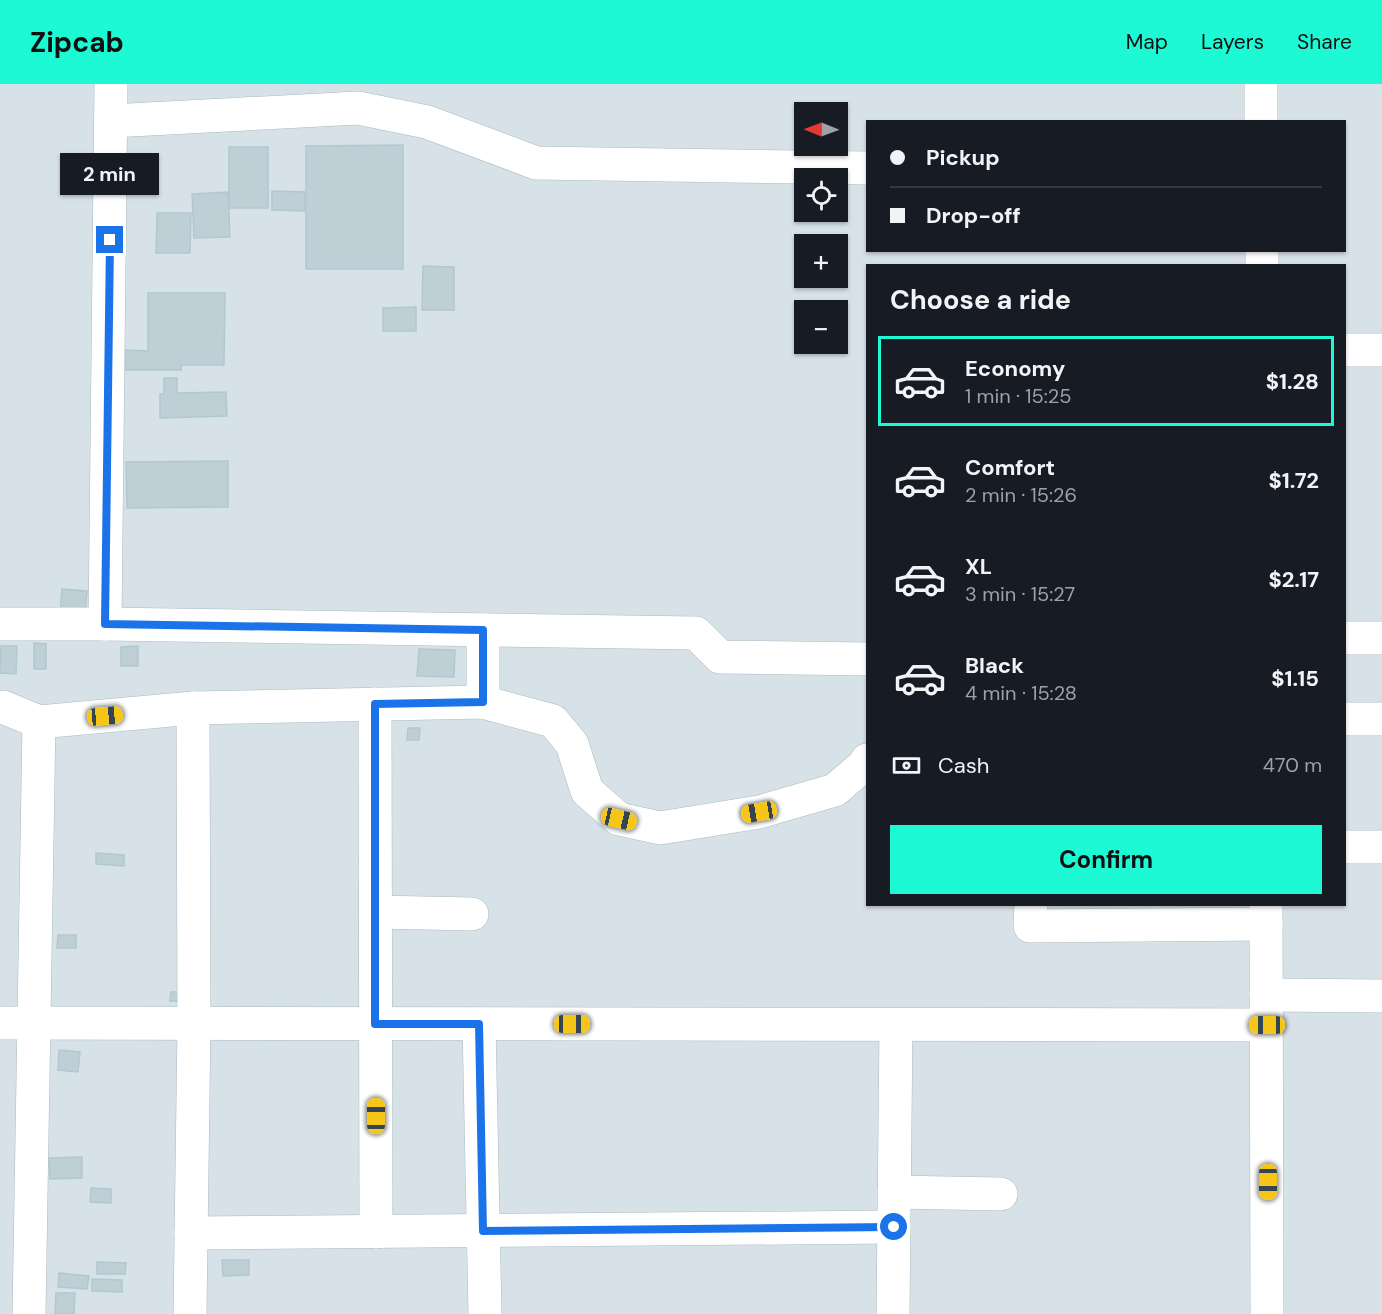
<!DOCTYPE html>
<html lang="en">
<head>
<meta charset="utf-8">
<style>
  body { margin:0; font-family:"DM Sans",sans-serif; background:#20242c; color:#f1f3f6; height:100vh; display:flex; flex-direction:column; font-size:22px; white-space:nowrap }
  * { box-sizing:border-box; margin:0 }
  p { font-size:20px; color:#9ea1a6 }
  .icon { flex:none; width:33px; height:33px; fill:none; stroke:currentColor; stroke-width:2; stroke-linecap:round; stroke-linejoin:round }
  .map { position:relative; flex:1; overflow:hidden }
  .drawer { position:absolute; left:866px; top:180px; width:480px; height:642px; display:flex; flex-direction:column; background:#171b24; border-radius:0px; box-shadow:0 2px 4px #0004 }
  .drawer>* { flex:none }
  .top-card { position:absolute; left:866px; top:36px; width:480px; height:132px; border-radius:0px; box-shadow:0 2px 4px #0004; display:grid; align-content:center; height:132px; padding:0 24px; background:#171b24 }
  .needle { width:39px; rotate:271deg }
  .fabs { position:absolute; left:794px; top:18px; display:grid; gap:12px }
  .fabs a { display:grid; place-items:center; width:54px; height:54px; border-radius:0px; background:#171b24; box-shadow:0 2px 4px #0004; font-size:30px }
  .end { position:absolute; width:27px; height:27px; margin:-14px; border:8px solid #1a73e8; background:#fff; box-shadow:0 0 0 3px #fff }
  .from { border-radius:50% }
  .bubble { position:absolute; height:42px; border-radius:0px; background:#171b24; box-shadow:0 2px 4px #0004; font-size:20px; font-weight:700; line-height:42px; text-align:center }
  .car { position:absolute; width:18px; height:36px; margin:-18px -9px; border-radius:8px; box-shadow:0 0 4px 2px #0007; background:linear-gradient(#f5c518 24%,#345 0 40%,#f5c518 0 76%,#345 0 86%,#f5c518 0) }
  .top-card b { display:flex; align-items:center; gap:21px; height:57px; font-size:22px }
  .top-card b+b { border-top:2px solid #363941 }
  .top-card i { width:15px; height:15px; background:#f1f3f6 }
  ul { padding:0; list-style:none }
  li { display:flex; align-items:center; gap:18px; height:90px; margin:0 12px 9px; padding:0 12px; border:3px solid transparent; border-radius:0px }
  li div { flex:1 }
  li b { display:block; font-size:22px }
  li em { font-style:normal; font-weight:700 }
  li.selected { border-color:#1cf9d4 }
  li>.icon { width:54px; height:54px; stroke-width:1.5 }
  h2 { padding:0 24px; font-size:27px; line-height:72px }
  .pay { display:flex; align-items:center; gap:15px; height:66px; padding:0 24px; font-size:22px }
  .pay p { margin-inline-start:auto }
  .primary-button { display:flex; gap:12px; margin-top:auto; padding:12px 24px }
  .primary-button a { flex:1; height:69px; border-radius:0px; background:#1cf9d4; color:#111; font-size:24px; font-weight:700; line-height:69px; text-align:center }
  header { display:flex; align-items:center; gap:36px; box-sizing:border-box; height:84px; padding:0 30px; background:#1cf9d4; color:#111 }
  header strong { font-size:28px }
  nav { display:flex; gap:33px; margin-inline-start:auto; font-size:21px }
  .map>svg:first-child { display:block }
  .residential { fill:#d7e2e8; fill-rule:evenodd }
  .building { fill:#becfd6; stroke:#b2c8d1; stroke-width:1.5 }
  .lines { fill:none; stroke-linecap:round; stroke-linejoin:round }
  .minor-casing { stroke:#abb9c0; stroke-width:34 }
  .minor { stroke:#fff; stroke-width:33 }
  .route { stroke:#1a73e8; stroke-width:8 }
</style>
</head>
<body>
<header>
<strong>Zipcab</strong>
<nav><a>Map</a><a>Layers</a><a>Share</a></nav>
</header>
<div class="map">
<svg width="1382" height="1230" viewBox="0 0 1382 1230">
  <rect width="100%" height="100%" fill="#e9f0f4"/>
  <path class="residential" d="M0 0H1382V1230H0ZM804 28H837V62H804ZM867 38H1344V166H867ZM804 94H837V128H804ZM804 160H837V194H804ZM867 182H1344V820H867ZM804 226H837V260H804Z"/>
  <g class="building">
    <path d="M403 61V185H306V62Z"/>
    <rect x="229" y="63" width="39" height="61"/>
    <path d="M272 107 305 108V127L272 126Z"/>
    <path d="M228 108 230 153 194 154 192 110Z"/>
    <path d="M157 129H191L190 169H156Z"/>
    <path d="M423 182 454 183V226H422Z"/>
    <path d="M148 209H225L224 281H181V286H125V266L148 267Z"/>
    <path d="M416 223V247H383V224Z"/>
    <path d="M164 294H177V309L226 308 227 332 160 334V310H164Z"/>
    <path d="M228 377V423L127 424 126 378Z"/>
    <path d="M62 505 87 507 85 531 60 529Z"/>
    <path d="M34 559 46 560V585H34Z"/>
    <path d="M1 562H17L16 590 0 589Z"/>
    <path d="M138 562V582H121V563Z"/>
    <path d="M419 565 455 566 454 593 417 592Z"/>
    <path d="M408 644H420L419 656H407Z"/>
    <path d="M96 769 124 771V782L96 780Z"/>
    <path d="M58 851H76V864H57Z"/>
    <path d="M171 908H181L180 917H170Z"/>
    <path d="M59 966 80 968 78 988 58 986Z"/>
    <path d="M82 1073V1094L50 1095 49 1074Z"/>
    <path d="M91 1104 111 1105V1119L90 1118Z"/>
    <path d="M222 1176H249V1191L223 1192Z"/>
    <path d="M97 1178 126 1179 125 1190H97Z"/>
    <path d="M59 1189 89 1192 87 1205 58 1203Z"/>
    <path d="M92 1195 122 1196V1208L92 1207Z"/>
    <path d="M56 1209H75L74 1230H55Z"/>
  </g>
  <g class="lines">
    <g class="minor-casing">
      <g id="minor">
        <path d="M1261 0V38"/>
        <path d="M111 37 358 24 427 38 536 79 867 84"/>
        <path d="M1262 166V182"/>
        <path d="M1344 266H1382"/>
        <path d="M0 540H105L696 549 720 573 867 575"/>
        <path d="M105 540 111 0"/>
        <path d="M1344 554H1382"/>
        <path d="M483 618V546"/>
        <path d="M375 620 376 1148"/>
        <path d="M3 623 39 638 193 624 483 618 553 637 572 660 587 707 619 735 660 744 759 728 835 706 864 681 867 676"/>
        <path d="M1344 635H1382"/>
        <path d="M1344 763H1382"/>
        <path d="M1031 820 1030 842 1266 840"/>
        <path d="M1266 820 1267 1230"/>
        <path d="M376 828 472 830"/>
        <path d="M1266 911 1382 912"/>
        <path d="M0 939 1267 941"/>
        <path d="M479 940 485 1230"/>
        <path d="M894 1108 1001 1110"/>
        <path d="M191 1149 894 1143"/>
        <path d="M29 1230 39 638"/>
        <path d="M190 1230 194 940 193 624"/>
        <path d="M893 1230 896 941"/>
      </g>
    </g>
    <use href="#minor" class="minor"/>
  </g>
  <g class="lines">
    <path class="route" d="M110 156 105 540 483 546V618L375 620V940H479L483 1147 894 1143"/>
  </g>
</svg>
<div class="fabs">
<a><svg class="needle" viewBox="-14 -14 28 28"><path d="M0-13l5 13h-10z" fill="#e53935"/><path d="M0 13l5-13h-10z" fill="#9ea1a6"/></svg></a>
<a><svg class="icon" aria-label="locate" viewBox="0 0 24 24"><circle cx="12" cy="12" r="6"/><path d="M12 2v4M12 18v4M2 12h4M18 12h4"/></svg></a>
<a>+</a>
<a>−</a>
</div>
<i class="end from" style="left:894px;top:1143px"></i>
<i class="end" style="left:110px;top:156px"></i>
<div class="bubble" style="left:60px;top:69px;width:99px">2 min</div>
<i class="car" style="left:105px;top:632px;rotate:85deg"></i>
<i class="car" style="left:759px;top:728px;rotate:260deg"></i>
<i class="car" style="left:619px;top:735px;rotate:103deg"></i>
<i class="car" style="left:572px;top:940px;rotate:90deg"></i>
<i class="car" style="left:1267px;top:941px;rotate:270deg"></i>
<i class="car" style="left:376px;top:1032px;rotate:0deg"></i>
<i class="car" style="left:1268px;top:1098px;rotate:180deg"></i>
<div class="top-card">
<b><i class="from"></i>Pickup</b>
<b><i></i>Drop-off</b>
</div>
<section class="drawer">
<h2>Choose a ride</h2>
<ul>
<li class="selected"><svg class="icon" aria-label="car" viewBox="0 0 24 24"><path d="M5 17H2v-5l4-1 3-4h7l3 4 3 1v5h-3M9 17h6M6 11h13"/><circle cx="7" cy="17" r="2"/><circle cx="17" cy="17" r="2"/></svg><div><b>Economy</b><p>1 min · 15:25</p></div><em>$1.28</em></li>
<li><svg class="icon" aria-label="car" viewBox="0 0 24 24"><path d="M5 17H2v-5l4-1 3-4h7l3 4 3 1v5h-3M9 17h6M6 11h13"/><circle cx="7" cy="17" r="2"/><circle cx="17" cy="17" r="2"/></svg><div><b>Comfort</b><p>2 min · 15:26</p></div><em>$1.72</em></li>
<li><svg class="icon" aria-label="car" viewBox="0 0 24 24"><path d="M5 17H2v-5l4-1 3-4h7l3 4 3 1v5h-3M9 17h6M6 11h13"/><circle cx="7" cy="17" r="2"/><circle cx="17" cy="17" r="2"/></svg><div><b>XL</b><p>3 min · 15:27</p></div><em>$2.17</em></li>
<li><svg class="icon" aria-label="car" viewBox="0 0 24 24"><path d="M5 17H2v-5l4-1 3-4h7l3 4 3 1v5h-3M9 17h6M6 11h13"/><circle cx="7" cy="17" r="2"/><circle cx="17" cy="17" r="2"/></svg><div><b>Black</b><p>4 min · 15:28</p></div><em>$1.15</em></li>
</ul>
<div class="pay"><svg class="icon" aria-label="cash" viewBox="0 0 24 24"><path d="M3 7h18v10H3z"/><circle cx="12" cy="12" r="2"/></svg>Cash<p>470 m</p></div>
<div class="primary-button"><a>Confirm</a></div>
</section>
</div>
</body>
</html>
